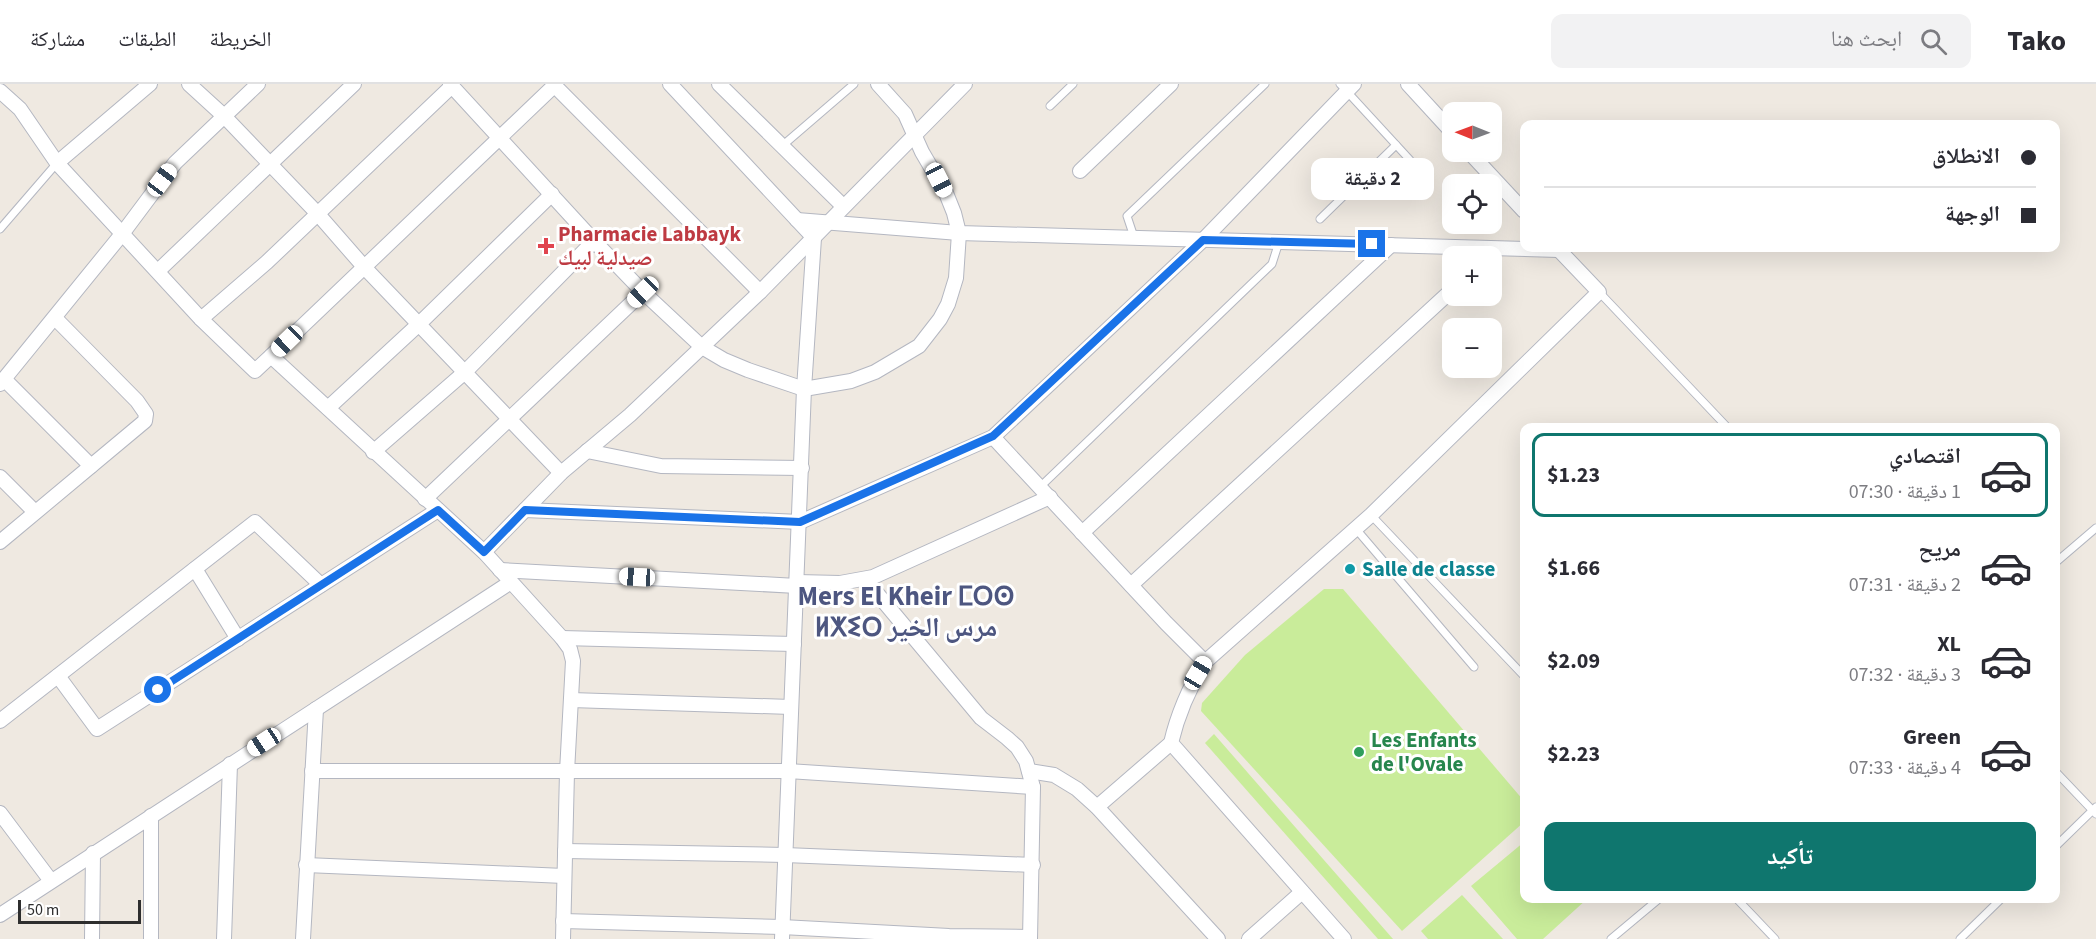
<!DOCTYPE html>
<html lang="ar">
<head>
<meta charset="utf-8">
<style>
  body { margin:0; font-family:"Source Sans 3","Noto Naskh Arabic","Noto Sans Tifinagh",sans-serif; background:#f2f2f3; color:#2b2b33; direction:rtl; height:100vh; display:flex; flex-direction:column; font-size:22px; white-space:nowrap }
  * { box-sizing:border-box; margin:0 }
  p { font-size:20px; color:#7c7c81 }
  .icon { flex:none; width:33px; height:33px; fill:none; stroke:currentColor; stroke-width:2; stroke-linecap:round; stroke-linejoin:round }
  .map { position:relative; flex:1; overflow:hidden; direction:ltr }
  .side { position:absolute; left:1520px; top:339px; width:540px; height:480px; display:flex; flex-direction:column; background:#fff; border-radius:12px; box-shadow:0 6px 24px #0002; direction:rtl }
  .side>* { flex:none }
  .guide { position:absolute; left:1520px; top:36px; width:540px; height:132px; border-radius:12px; box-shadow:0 6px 24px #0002; direction:rtl; display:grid; align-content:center; height:132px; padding:0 24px; background:#fff }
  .needle { width:39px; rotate:271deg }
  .tools { position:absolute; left:1442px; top:18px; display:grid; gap:12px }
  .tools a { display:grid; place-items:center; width:60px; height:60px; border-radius:12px; background:#fff; box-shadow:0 6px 24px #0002; font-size:30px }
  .scale { position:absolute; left:18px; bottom:15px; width:123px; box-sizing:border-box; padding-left:6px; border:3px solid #2e2e2e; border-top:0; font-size:16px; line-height:21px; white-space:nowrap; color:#2e2e2e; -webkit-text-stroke:4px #fff; paint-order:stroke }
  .end { position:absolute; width:27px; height:27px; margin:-14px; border:8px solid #1a73e8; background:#fff; box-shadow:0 0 0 3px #fff }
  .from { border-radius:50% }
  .bubble { position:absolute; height:42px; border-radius:12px; background:#fff; box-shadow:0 6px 24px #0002; font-size:20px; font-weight:700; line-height:42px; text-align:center; direction:rtl }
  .car { position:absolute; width:18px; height:36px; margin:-18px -9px; border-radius:8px; box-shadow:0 0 4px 2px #0007; background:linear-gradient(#fff 24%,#345 0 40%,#fff 0 76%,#345 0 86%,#fff 0) }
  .guide b { display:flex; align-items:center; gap:21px; height:57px; font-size:22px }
  .guide b+b { border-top:2px solid #e1e1e2 }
  .guide i { width:15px; height:15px; background:#2b2b33 }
  ul { padding:10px 0 0; list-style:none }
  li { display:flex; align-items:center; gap:18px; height:84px; margin:0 12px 9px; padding:0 12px; border:3px solid transparent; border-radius:12px }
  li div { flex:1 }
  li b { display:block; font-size:22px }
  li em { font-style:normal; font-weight:700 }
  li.selected { border-color:#0f766e }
  li>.icon { width:54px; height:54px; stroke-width:1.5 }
  .cta { display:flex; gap:12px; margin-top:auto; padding:12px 24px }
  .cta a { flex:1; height:69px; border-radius:12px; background:#0f766e; color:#fff; font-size:24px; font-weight:700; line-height:69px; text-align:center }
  header { display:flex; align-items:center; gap:36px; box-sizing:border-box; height:84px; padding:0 30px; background:#fff; border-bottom:2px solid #e1e1e2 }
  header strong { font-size:28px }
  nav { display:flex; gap:33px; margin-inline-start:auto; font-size:21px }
  .search { width:420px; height:54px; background:#f2f2f3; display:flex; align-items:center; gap:15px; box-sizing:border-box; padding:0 21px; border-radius:12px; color:#7c7c81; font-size:22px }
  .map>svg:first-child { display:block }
  .pitch { fill:#c9ec9a }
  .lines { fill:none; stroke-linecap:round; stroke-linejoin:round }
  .lane-casing { stroke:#b4b7c1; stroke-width:9 }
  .street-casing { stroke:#b4b7c1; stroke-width:16 }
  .lane { stroke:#fff; stroke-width:7 }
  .street { stroke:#fff; stroke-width:14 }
  .route { stroke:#1a73e8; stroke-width:8 }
  .health-dot { fill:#e0444e; stroke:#fff; stroke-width:2 }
  .culture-dot { fill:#0f9aa8; stroke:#fff; stroke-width:2 }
  .leisure-dot { fill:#2e9e5b; stroke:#fff; stroke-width:2 }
  .labels { text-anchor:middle; stroke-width:6; stroke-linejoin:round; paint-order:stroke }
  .health-label { font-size:21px; font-weight:bold; fill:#be3a42; stroke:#fff; text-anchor:start }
  .culture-label { font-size:21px; font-weight:bold; fill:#0d838f; stroke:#fff; text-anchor:start }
  .leisure-label { font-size:21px; font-weight:bold; fill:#27864d; stroke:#fff; text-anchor:start }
  .district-label { font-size:27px; font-weight:bold; fill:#4d5680; stroke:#fff }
</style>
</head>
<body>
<header>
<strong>Tako</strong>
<div class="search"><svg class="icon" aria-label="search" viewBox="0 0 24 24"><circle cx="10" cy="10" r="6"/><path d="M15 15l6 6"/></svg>ابحث هنا</div>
<nav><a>الخريطة</a><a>الطبقات</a><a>مشاركة</a></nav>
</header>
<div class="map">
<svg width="2096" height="855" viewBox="0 0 2096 855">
  <rect width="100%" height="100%" fill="#efe9e1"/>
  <g class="pitch">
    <path d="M1324 505H1343L1524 717V738L1402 847 1201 627 1202 619 1245 571Z"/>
    <path d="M1214 650 1393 855H1378L1205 659Z"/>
    <path d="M1524 758V814L1587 815 1543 855H1517L1471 802Z"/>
    <path d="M1462 811 1503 855H1428L1421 847Z"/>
  </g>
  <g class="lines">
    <g class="lane-casing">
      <g id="lane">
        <path d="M1340 0 1410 76"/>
        <path d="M1050 22 1073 0"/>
        <path d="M782 62 854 0"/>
        <path d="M1320 135 1396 61"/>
        <path d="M0 145 57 79"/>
        <path d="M1134 153 1127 132 1265 0"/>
        <path d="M1599 208 1728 344"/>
        <path d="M1040 403 1272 180 1279 158"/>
        <path d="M1371 431 1524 592"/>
        <path d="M1356 445 1474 583"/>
        <path d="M2055 479 2096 444"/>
        <path d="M2055 687 2096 730"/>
        <path d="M2055 763 2096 723"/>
        <path d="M1736 814 1775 855"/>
        <path d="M1611 855 1660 814"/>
        <path d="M1960 855 2002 814"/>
      </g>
    </g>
    <g class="street-casing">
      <g id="street">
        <path d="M189 0 224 32 317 129 365 184 561 389"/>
        <path d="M450 0 594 157 643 208 702 263 724 276 748 286 804 305 851 297 875 288 919 262 940 235 948 220 956 194 959 149 954 129 946 109 922 68 905 30 878 0"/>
        <path d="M553 0 760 208"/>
        <path d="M670 0 814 154 804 305 782 855"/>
        <path d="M719 0 843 122"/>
        <path d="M1408 0 1452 48"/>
        <path d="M0 7 20 25 57 79 201 235 255 287 271 272 484 468 562 554 570 565 573 577 567 688 563 855"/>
        <path d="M1469 68 1524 127"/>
        <path d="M57 79 150 0"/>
        <path d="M1080 87 1171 0"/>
        <path d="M797 136 959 149 1559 166"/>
        <path d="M158 187 354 0"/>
        <path d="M201 235 267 178 452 2"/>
        <path d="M271 272 556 0"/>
        <path d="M4 295 91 382"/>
        <path d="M0 300 122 150 175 79 258 0"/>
        <path d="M328 324 419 240 552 110"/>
        <path d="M993 353 1166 539 1205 578"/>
        <path d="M587 367 661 382 802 384"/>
        <path d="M373 368 465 288 594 157"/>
        <path d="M0 393 35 428"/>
        <path d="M425 415 643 208"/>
        <path d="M525 426 800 438 993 353 1203 156 1354 0"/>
        <path d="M1082 449 1391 161"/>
        <path d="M0 458 145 337 146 330 137 317 55 234"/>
        <path d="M484 468 561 389 630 331 760 208 965 0"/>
        <path d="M195 485 238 555"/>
        <path d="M500 486 797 502"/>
        <path d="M865 495 981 634 1007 654 1017 663 1026 677 1033 703 1030 855"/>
        <path d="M797 498 840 499 873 493 1050 413"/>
        <path d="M1131 501 1452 206"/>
        <path d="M562 554 794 560"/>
        <path d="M58 592 97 645 438 426"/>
        <path d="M571 616 791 623"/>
        <path d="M0 637 255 438 321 501"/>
        <path d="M312 687H788L1033 703"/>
        <path d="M1029 687 1054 691 1077 705 1097 723 1218 855"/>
        <path d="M1097 723 1171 659"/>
        <path d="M0 729 51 797"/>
        <path d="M151 732V855"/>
        <path d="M565 767 785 771 1033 781"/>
        <path d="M306 781 564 792"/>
        <path d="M0 831 511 498"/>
        <path d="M563 837 782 843 949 852 1030 853"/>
        <path d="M92 855 93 769"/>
        <path d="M224 855 230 680"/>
        <path d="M303 855 316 625"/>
        <path d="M1249 855 1302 808"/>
        <path d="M1344 855 1171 659C1178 629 1189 604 1205 578L1371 431 1599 208 1557 164"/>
      </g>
    </g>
    <use href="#lane" class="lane"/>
    <use href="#street" class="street"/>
  </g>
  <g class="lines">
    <path class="route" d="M158 606 438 426 484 468 525 426 800 438 993 352 1203 156 1372 160"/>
  </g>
  <path class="health-dot" d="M543 153h6v6h6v6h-6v6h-6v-6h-6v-6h6z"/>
  <circle class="culture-dot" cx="1350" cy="485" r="6"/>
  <circle class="leisure-dot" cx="1359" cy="668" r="6"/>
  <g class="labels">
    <g class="health-label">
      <text x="558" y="157">Pharmacie Labbayk<tspan x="558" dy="24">صيدلية لبيك</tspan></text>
    </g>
    <g class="culture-label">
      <text x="1362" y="492">Salle de classe</text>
    </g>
    <g class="leisure-label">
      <text x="1371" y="663">Les Enfants<tspan x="1371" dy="24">de l'Ovale</tspan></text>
    </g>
    <g class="district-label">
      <text x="906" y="521">Mers El Kheir ⵎⵔⵙ<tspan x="906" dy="31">ⵍⵅⵉⵔ مرس الخير</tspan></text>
    </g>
  </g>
</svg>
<div class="tools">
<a><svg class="needle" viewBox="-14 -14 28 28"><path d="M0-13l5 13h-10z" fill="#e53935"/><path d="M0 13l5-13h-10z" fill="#7c7c81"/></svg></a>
<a><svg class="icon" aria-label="locate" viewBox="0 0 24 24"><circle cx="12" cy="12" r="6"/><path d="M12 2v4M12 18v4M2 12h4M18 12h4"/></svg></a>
<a>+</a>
<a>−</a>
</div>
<div class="scale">50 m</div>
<i class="end from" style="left:158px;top:606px"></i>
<i class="end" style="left:1372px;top:160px"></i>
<div class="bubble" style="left:1311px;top:74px;width:123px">2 دقيقة</div>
<i class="car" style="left:162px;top:96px;rotate:37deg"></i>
<i class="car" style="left:939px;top:96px;rotate:153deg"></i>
<i class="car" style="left:643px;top:208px;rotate:226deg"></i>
<i class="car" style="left:287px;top:257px;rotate:226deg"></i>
<i class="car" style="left:637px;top:493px;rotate:273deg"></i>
<i class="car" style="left:1198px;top:589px;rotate:31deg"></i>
<i class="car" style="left:264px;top:658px;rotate:237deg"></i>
<div class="guide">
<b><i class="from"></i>الانطلاق</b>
<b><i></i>الوجهة</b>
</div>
<section class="side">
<ul>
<li class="selected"><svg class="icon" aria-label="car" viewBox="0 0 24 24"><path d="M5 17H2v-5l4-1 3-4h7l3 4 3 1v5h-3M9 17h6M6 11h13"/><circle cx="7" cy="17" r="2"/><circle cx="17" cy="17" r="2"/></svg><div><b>اقتصادي</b><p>1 دقيقة · 07:30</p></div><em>$1.23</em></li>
<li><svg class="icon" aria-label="car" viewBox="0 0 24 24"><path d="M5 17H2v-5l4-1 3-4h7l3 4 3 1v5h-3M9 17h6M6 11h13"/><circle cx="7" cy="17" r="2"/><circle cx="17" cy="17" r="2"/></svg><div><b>مريح</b><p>2 دقيقة · 07:31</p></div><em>$1.66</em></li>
<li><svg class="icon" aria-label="car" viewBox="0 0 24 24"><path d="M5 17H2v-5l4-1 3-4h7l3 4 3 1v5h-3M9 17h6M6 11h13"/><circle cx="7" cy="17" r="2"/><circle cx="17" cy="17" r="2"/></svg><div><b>XL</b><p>3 دقيقة · 07:32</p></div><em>$2.09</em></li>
<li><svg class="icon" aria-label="car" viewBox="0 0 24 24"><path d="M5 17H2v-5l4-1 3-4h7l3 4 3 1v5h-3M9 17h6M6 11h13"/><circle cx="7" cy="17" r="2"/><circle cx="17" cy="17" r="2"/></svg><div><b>Green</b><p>4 دقيقة · 07:33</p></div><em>$2.23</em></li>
</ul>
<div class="cta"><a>تأكيد</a></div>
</section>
</div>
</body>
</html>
